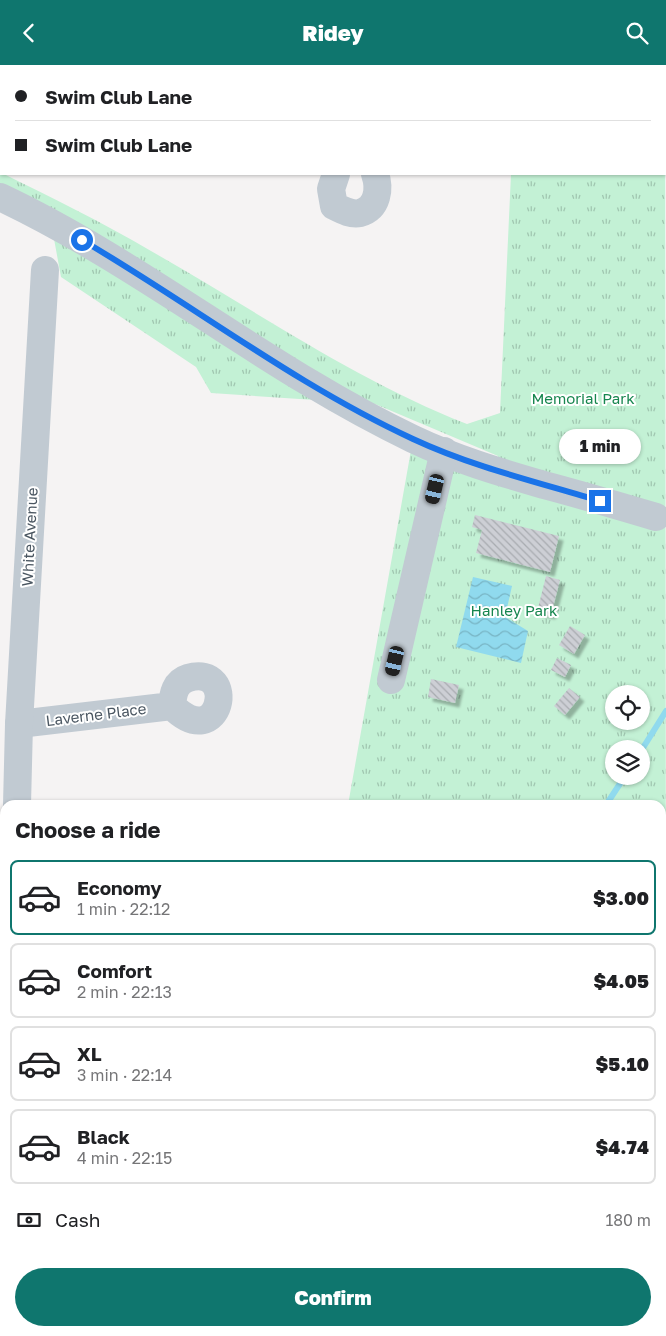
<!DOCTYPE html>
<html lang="en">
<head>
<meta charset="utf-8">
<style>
  body { margin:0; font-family:"Golos Text",sans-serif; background:#f2f2f2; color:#202124; height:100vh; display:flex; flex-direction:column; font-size:19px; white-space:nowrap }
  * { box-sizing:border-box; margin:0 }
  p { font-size:16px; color:#757577 }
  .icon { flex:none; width:28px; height:28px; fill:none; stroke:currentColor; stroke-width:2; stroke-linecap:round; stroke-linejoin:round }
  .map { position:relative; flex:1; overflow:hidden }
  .drawer { position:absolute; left:0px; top:735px; width:666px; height:536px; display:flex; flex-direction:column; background:#fff; border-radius:15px 15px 0 0; box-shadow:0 1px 4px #0004 }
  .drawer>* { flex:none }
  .top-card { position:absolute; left:0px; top:0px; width:666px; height:110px; box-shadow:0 1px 4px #0004; display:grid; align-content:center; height:110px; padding:0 15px; background:#fff }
  .fabs { position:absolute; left:605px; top:620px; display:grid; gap:10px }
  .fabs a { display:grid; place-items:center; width:45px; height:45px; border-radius:50%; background:#fff; box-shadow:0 1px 4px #0004; font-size:25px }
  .end { position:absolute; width:22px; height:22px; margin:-11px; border:6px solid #1a73e8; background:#fff; box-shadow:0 0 0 2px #fff }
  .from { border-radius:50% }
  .bubble { position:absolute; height:35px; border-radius:18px; background:#fff; box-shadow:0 1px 4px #0004; font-size:16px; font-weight:800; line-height:35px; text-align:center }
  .car { position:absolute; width:15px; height:30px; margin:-15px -8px; border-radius:6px; box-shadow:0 0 4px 1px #0007; background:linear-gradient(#222 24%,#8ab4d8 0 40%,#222 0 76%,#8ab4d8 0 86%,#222 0) }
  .top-card b { display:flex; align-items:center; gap:18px; height:48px; font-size:19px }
  .top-card b+b { border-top:1px solid #e0e0e0 }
  .top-card i { width:12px; height:12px; background:#202124 }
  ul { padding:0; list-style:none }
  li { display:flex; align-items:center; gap:15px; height:75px; margin:0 10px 8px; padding:0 5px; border:2px solid #e0e0e0; border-radius:8px }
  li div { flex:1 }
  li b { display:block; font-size:19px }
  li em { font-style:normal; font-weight:800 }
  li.selected { border-color:#0f766e }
  li>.icon { width:45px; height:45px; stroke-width:1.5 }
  h2 { padding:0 15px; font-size:22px; line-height:60px }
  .pay { display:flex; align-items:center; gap:12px; height:55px; padding:0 15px; font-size:19px }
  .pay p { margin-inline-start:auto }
  .action { display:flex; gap:10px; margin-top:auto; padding:10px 15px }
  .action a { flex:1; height:58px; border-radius:30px; background:#0f766e; color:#fff; font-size:20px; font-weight:800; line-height:58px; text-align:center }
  header { display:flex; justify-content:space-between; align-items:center; height:65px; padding:0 15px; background:#0f766e; color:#fff; font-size:22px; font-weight:800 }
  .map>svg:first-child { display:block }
  .park { fill:url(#park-tufts); fill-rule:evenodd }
  .water { fill:url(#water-waves) }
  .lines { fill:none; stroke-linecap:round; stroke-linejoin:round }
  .stream { stroke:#90daee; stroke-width:6 }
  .building { fill:url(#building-back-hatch); filter:url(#shadow) }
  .minor { stroke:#c1cad2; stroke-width:28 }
  .route { stroke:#1a73e8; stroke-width:6 }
  .labels { text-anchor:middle; stroke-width:4; stroke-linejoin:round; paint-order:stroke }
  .park-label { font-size:15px; fill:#17864f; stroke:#fff }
  .street-label { font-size:15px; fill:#4a5661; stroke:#fff }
</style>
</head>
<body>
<header><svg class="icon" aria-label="back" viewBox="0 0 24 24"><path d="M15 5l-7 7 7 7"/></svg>Ridey<svg class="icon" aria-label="search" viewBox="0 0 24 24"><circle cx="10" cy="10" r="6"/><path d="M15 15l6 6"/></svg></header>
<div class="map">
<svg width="666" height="1271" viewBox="0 0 666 1271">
  <defs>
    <pattern id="park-tufts" width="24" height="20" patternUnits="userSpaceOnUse" patternTransform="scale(1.25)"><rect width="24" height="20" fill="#c3f1d5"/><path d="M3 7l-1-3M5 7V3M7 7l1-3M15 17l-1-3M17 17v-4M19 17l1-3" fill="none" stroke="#a0c6b0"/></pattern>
    <pattern id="water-waves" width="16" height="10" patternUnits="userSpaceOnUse" patternTransform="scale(1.25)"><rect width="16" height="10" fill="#90daee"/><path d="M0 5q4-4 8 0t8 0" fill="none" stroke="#78b4c4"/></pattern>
    <pattern id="building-back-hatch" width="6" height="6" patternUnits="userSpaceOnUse" patternTransform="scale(1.25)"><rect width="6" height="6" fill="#cdcfd5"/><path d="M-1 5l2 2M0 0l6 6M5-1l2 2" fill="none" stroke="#a8abb0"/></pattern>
    <filter id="shadow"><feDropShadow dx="4.5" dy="4.5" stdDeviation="1" flood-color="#0004"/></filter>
  </defs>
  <rect width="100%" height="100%" fill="#f5f3f3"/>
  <g class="park">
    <path d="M665 41 666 985 661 994V740H348L413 374 497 406 498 391 375 339 211 328 196 302 61 212 52 163 0 139V107C50 132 102 157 151 186 255 245 355 315 467 359L500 348 511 109H665ZM614 629H641V656H614ZM614 684H641V711H614Z"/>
    <path d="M144 1266H516L513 1271H143Z"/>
  </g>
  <path class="water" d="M473 512 512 521 505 552 528 566 521 598 456 582Z"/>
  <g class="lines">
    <g class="stream">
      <path d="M641 686 666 646"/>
      <path d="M606 740 625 711"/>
      <path d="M287 1271 288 1266"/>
    </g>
  </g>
  <g class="building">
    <path d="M475 450 559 471 550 507 476 488 482 465 472 462Z"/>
    <path d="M546 511 560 515 551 550 537 547Z"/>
    <path d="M570 561 585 570 574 589 559 580Z"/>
    <path d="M557 593 571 600 565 612 551 605Z"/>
    <path d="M431 614 459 620 455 638 428 632Z"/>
    <path d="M569 623 580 632 565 650 554 641Z"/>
    <path d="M666 1105V1186L661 1197V1115Z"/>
  </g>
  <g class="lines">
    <g class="minor">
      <path d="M56 1V0"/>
      <path d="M358 1V0"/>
      <path d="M336 109 331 124 334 141C342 145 351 150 360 148 378 143 380 123 375 109"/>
      <path d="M0 132C144 200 268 305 413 374 455 394 499 407 544 420 582 430 619 441 656 452"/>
      <path d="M391 615 444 386"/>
      <path d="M19 659 172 641C173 629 175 617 188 613 239 598 221 690 172 641"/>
      <path d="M17 740 19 659 45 205"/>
      <path d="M0 1015 5 1013"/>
      <path d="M661 1031 666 1022"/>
      <path d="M661 1250 666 1252"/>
      <path d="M1 1271 5 1169"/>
      <path d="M533 1271 535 1266"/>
    </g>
  </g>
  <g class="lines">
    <path class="route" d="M82 175C193 240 296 320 413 374 473 402 537 417 600 436"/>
  </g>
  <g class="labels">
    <g class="park-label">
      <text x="583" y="339">Memorial Park</text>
      <text x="514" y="551">Hanley Park</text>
    </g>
    <g class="street-label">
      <text transform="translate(30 472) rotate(-87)" y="5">White Avenue</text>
      <text transform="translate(96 650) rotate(-7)" y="5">Laverne Place</text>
    </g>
  </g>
</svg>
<div class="fabs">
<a><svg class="icon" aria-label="locate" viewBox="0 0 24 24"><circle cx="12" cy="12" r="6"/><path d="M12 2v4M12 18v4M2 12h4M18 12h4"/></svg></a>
<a><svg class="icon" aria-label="layers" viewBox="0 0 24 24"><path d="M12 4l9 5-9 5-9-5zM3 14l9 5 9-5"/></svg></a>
</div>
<i class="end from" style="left:82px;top:175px"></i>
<i class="end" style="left:600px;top:436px"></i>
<div class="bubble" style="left:559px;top:364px;width:82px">1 min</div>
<i class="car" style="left:435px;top:424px;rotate:193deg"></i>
<i class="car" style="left:395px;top:596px;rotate:193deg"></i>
<div class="top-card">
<b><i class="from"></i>Swim Club Lane</b>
<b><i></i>Swim Club Lane</b>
</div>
<section class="drawer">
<h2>Choose a ride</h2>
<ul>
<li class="selected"><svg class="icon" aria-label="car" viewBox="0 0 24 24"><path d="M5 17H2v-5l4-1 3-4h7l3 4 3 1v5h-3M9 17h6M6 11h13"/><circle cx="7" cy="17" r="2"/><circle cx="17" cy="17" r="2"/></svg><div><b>Economy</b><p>1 min · 22:12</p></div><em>$3.00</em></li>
<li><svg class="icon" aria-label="car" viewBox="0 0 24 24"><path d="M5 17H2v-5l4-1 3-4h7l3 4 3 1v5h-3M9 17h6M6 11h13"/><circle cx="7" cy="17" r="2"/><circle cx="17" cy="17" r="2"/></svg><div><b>Comfort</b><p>2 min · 22:13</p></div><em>$4.05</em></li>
<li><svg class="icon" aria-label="car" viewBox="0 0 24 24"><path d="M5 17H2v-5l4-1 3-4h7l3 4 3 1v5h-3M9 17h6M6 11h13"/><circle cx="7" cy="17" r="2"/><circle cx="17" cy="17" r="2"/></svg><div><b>XL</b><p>3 min · 22:14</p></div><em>$5.10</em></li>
<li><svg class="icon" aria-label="car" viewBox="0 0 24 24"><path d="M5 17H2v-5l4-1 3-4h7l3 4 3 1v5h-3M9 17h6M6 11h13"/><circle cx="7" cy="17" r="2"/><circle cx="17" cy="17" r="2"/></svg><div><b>Black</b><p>4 min · 22:15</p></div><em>$4.74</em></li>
</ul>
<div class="pay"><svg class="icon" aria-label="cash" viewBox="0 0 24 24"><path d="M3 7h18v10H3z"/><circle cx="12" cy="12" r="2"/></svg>Cash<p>180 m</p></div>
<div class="action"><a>Confirm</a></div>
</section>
</div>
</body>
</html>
